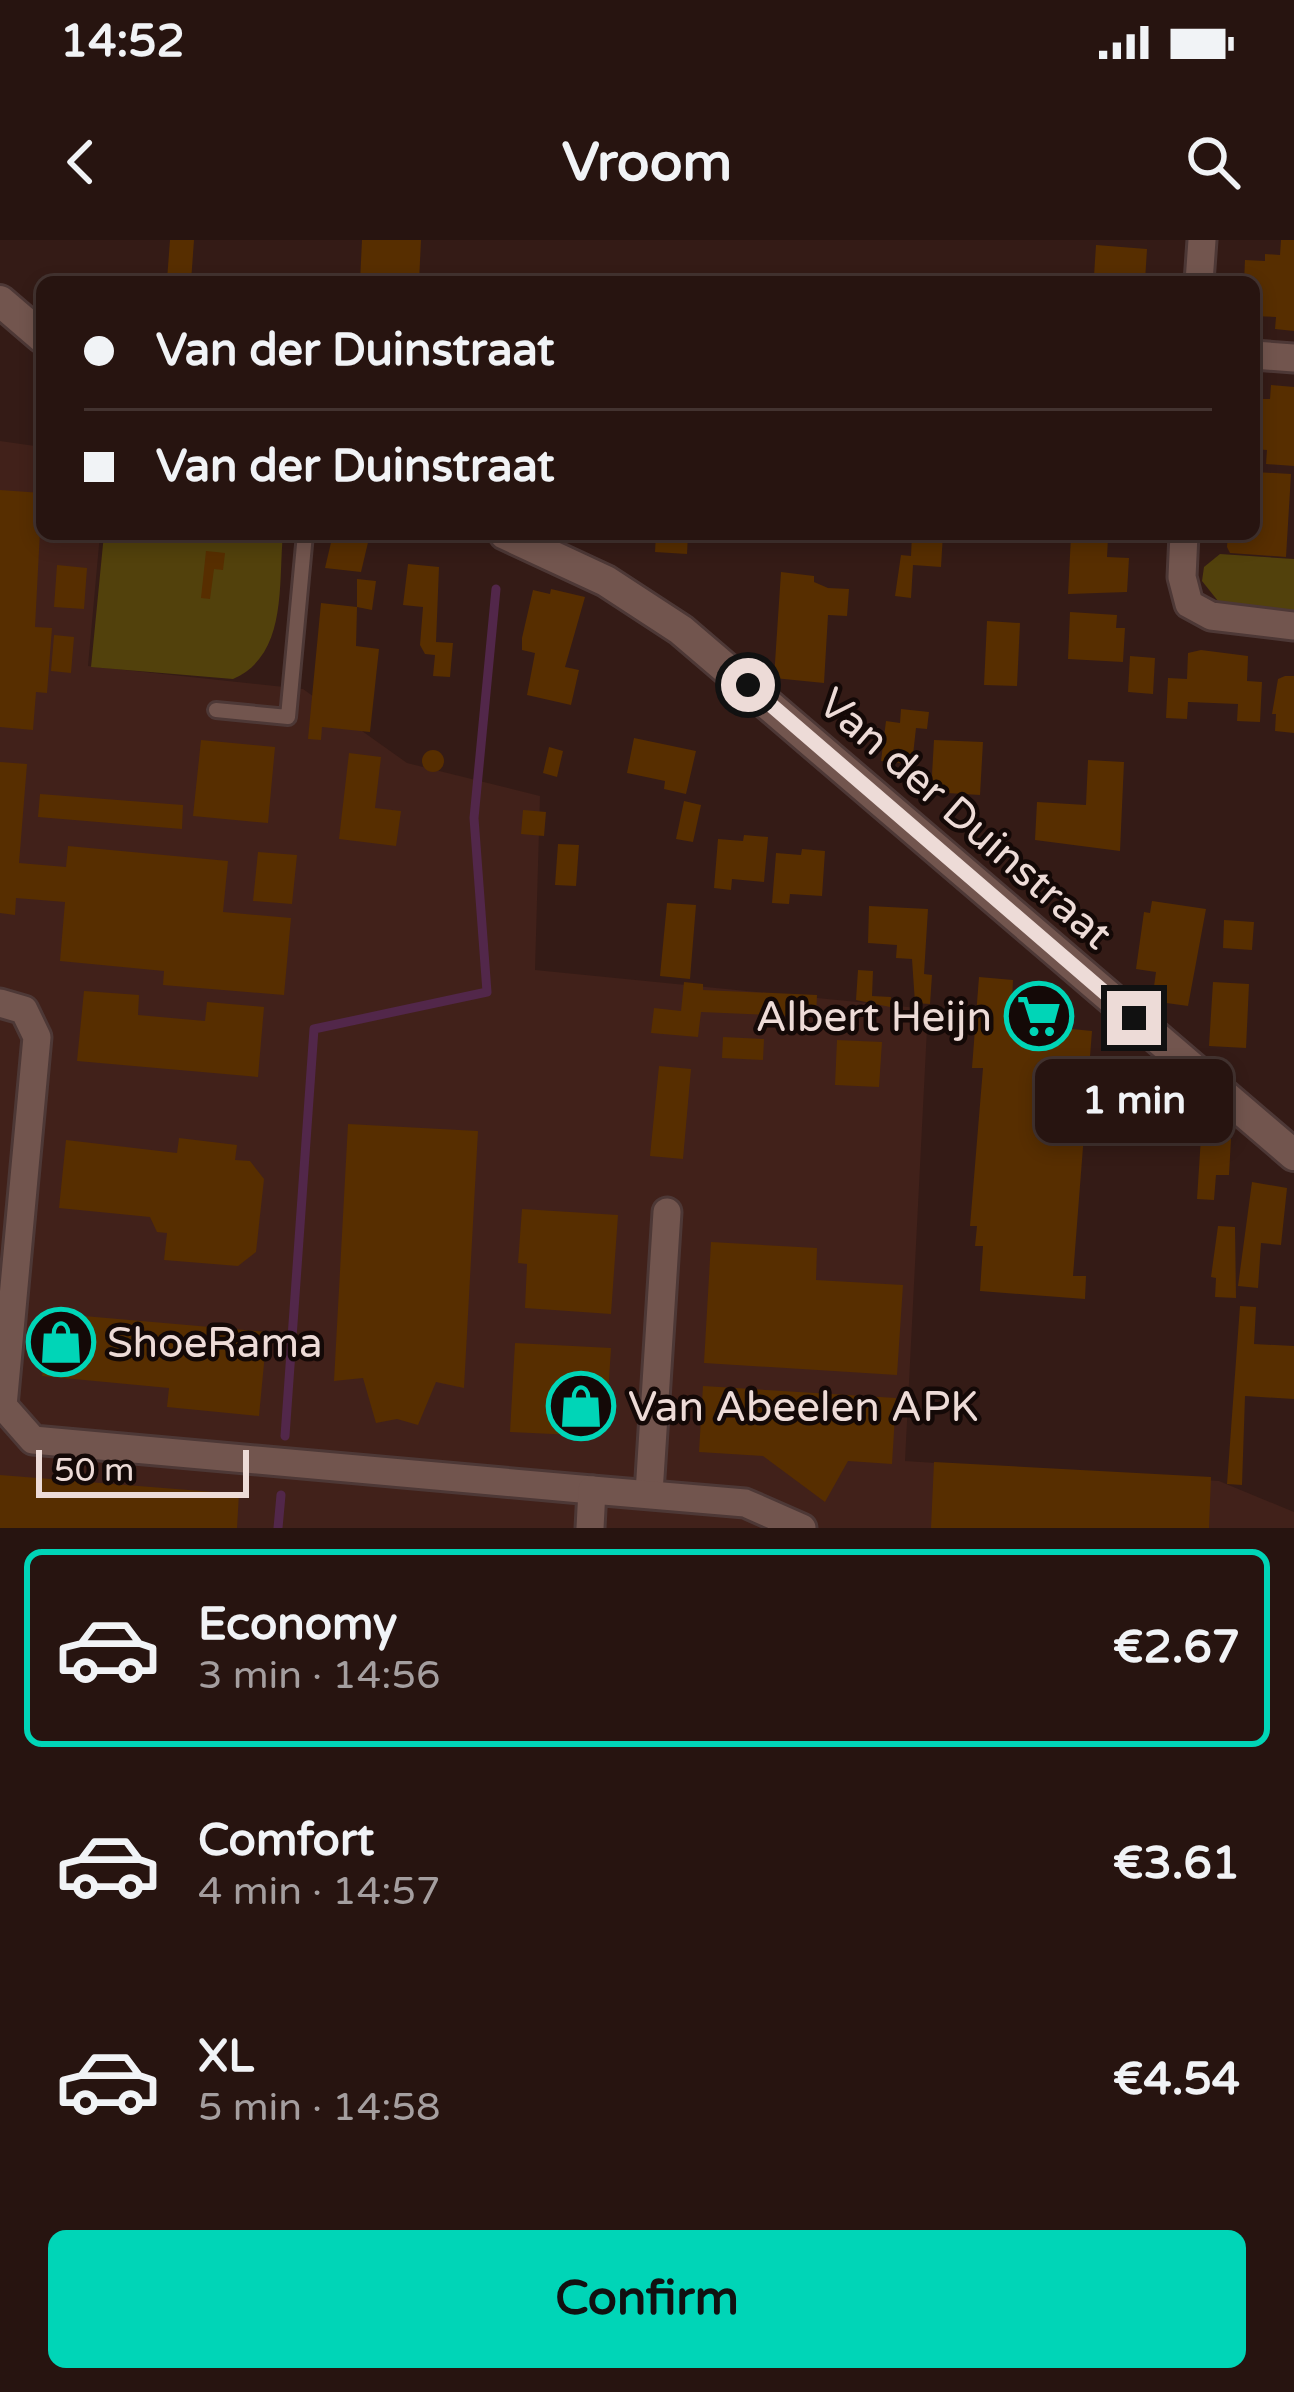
<!DOCTYPE html>
<html lang="en">
<head>
<meta charset="utf-8">
<style>
  body { margin:0; font-family:"Varela Round",sans-serif; background:#33211e; color:#f1f3f6; height:100vh; display:flex; flex-direction:column; font-size:45px; white-space:nowrap }
  * { box-sizing:border-box; margin:0 }
  p { font-size:39px; color:#a49e9f }
  .icon { flex:none; width:66px; height:66px; fill:none; stroke:currentColor; stroke-width:2; stroke-linecap:round; stroke-linejoin:round }
  .map { position:relative; height:1288px; overflow:hidden }
  .details { display:flex; flex-direction:column; background:#271410; flex:1 }
  .details>* { flex:none }
  .banner { position:absolute; left:36px; top:36px; width:1224px; height:264px; border-radius:18px; box-shadow:0 6px 18px #0003,0 0 0 3px #433330; display:grid; align-content:center; height:264px; padding:0 48px; background:#271410 }
  .scale { position:absolute; left:36px; bottom:30px; width:213px; box-sizing:border-box; padding-left:12px; border:6px solid #eddbd7; border-top:0; font-size:33px; line-height:42px; white-space:nowrap; color:#eddbd7; -webkit-text-stroke:9px #140907; paint-order:stroke }
  .end { position:absolute; width:54px; height:54px; margin:-27px; border:15px solid #eddbd7; background:#111; box-shadow:0 0 0 6px #111 }
  .from { border-radius:50% }
  .bubble { position:absolute; height:84px; border-radius:18px; background:#271410; box-shadow:0 6px 18px #0003,0 0 0 3px #433330; font-size:39px; font-weight:800; line-height:84px; text-align:center }
  .banner b { display:flex; align-items:center; gap:42px; height:114px; font-size:45px }
  .banner b+b { border-top:3px solid #433330 }
  .banner i { width:30px; height:30px; background:#f1f3f6 }
  ul { padding:21px 0 0; list-style:none }
  li { display:flex; align-items:center; gap:36px; height:198px; margin:0 24px 18px; padding:0 24px; border:6px solid transparent; border-radius:18px }
  li div { flex:1 }
  li b { display:block; font-size:45px }
  li em { font-style:normal; font-weight:800 }
  li.on { border-color:#00d5b7 }
  li>.icon { width:108px; height:108px; stroke-width:1.5 }
  .action { display:flex; gap:24px; margin-top:auto; padding:24px 48px }
  .action a { flex:1; height:138px; border-radius:18px; background:#00d5b7; color:#111; font-size:48px; font-weight:800; line-height:138px; text-align:center }
  .status { display:flex; justify-content:space-between; align-items:center; height:84px; padding:0 60px; background:#271410; direction:ltr }
  .status svg { height:33px; fill:currentColor }
  header { display:flex; justify-content:space-between; align-items:center; height:156px; padding:0 48px; background:#271410; font-size:54px; font-weight:800 }
  .map>svg:first-child { display:block }
  .built { fill:#41211a }
  .green { fill:#52410c }
  .lines { fill:none; stroke-linecap:round; stroke-linejoin:round }
  .stream { stroke:#52274a; stroke-width:9 }
  .building { fill:#572e00 }
  .service-casing { stroke:#4d3836; stroke-width:20 }
  .minor-casing { stroke:#4d3836; stroke-width:33 }
  .tertiary-casing { stroke:#4d3836; stroke-width:36 }
  .service { stroke:#72554e; stroke-width:14 }
  .minor { stroke:#72554e; stroke-width:27 }
  .tertiary { stroke:#72554e; stroke-width:30 }
  .route { stroke:#eddbd7; stroke-width:15 }
  .labels { text-anchor:middle; stroke-width:9; stroke-linejoin:round; paint-order:stroke }
  .street-label { font-size:42px; fill:#eddbd7; stroke:#140907 }
  .poi-label { font-size:42px; fill:#eddbd7; stroke:#140907; text-anchor:start }
</style>
</head>
<body>
<div class="status"><b>14:52</b><svg viewBox="0 0 49 12"><path d="M0 12V9h3v3zM5 12V6h3v6zM10 12V3h3v9zM15 12V0h3v12zM26 1h20v11H26zM47 4h2v5h-2z"/></svg></div>
<header><svg class="icon" aria-label="back" viewBox="0 0 24 24"><path d="M15 5l-7 7 7 7"/></svg>Vroom<svg class="icon" aria-label="search" viewBox="0 0 24 24"><circle cx="10" cy="10" r="6"/><path d="M15 15l6 6"/></svg></header>
<div class="map">
<svg width="1294" height="1288" viewBox="0 0 1294 1288">
  <rect width="100%" height="100%" fill="#341b16"/>
  <path class="built" d="M0 201 42 207V294H100L88 426 303 449 407 523 540 556 535 730 928 769 905 1221 1219 1241 1294 1272V1288H0Z"/>
  <g class="green">
    <path d="M104 294H283C278 345 288 415 233 439L91 427Z"/>
    <path d="M1220 314 1294 319V371L1218 361 1202 341 1204 327Z"/>
  </g>
  <g class="lines">
    <g class="stream">
      <path d="M285 1196 314 789 487 752 474 578 496 349"/>
      <path d="M278 1288 281 1255"/>
    </g>
  </g>
  <g class="building">
    <path d="M170 0H194L191 42 167 40Z"/>
    <path d="M362 0H421L419 42H360Z"/>
    <path d="M1281 0H1294V91L1275 89 1276 77 1254 76V42H1244L1245 20 1265 21V14L1280 15Z"/>
    <path d="M1096 5 1147 9 1145 41 1086 42V36H1094Z"/>
    <path d="M1271 145 1294 147V226L1266 224 1267 210 1254 209V159H1270Z"/>
    <path d="M1254 232 1291 234 1286 317 1230 313 1227 307 1228 294H1254V286H1261L1262 261 1254 260Z"/>
    <path d="M0 250 42 253 35 387 52 388 47 453 36 452 33 490 0 487Z"/>
    <path d="M333 294H370L361 332 325 328Z"/>
    <path d="M656 294H688L687 314 655 312Z"/>
    <path d="M912 294H943L941 327 913 325 911 358 895 356 901 315 911 316Z"/>
    <path d="M1071 296 1108 298 1107 317 1129 318 1127 352 1068 354Z"/>
    <path d="M206 311 225 313 223 330 214 329 210 359 201 358Z"/>
    <path d="M408 324 439 327 436 402 453 403 450 437 433 436 435 415 425 414 420 405 423 367 403 365Z"/>
    <path d="M57 325 87 328 84 369 54 367Z"/>
    <path d="M781 332 814 336V342L828 348 849 349 847 376 828 375 824 443 774 438Z"/>
    <path d="M357 339 376 341 372 370 357 367 356 406 379 409 370 492 322 487 321 500 308 499 321 363 357 367Z"/>
    <path d="M551 349 585 357 565 427 579 430 571 465 527 455 535 413 522 410V398L533 350 550 354Z"/>
    <path d="M1070 372 1117 375 1116 388H1125L1123 422 1068 419Z"/>
    <path d="M987 381 1020 383 1017 446 984 445Z"/>
    <path d="M54 395 74 397 71 433 51 431Z"/>
    <path d="M1201 410 1248 416 1247 441 1262 442 1260 482 1237 481 1238 464 1188 462 1187 479 1166 478 1168 438 1187 439 1188 413Z"/>
    <path d="M1130 416 1155 418 1153 454 1128 452Z"/>
    <path d="M1285 436H1294V493L1275 491 1276 474H1272L1278 439Z"/>
    <path d="M901 469 929 472 927 489 916 488 912 524 881 521 886 481 900 483Z"/>
    <path d="M634 498 696 511 686 554 664 549 665 541 627 533Z"/>
    <path d="M201 500 275 507 268 583 193 576Z"/>
    <path d="M934 500 983 502 980 555 931 552Z"/>
    <path d="M549 507 563 511 557 537 543 533Z"/>
    <circle cx="433" cy="521" r="11"/>
    <path d="M349 513 381 517 375 568 401 571 396 606 339 599Z"/>
    <path d="M1088 520 1124 522 1120 611 1035 600 1037 562 1086 565Z"/>
    <path d="M0 522 27 524 19 623 66 627 68 606 228 621 223 672 291 678 284 755 163 745 164 731 60 721 65 662 16 658 15 675 0 673Z"/>
    <path d="M40 554 183 565 182 589 38 577Z"/>
    <path d="M684 561 701 565 693 602 676 599Z"/>
    <path d="M523 570 546 572 544 596 521 594Z"/>
    <path d="M744 595 768 597 764 642 732 639 731 650 714 648 718 599 743 601Z"/>
    <path d="M558 604 579 605 576 646 555 645Z"/>
    <path d="M802 609 825 611 822 656 790 654 789 664 772 663 776 613 801 615Z"/>
    <path d="M258 612 297 615 292 664 253 661Z"/>
    <path d="M1152 661 1206 669 1188 766 1152 761 1156 732 1136 729 1144 672 1150 673Z"/>
    <path d="M667 663 696 665 690 739 660 736Z"/>
    <path d="M869 666 928 669 924 734 932 735 930 764 915 763 912 719 896 718 897 705 868 703Z"/>
    <path d="M1224 680 1254 682 1252 710 1223 708Z"/>
    <path d="M858 730 873 731 872 756 891 757 890 767 856 760Z"/>
    <path d="M979 737 1013 740 1012 762 1064 766 1062 788 1092 791 1073 1036H1086L1085 1059 980 1051 983 1006H975L977 986H970L983 828H972Z"/>
    <path d="M684 742 703 744V750L817 755 816 777 701 772 698 797 651 793 654 768 681 771Z"/>
    <path d="M1213 742 1249 744 1246 808 1209 806Z"/>
    <path d="M84 751 139 755 138 775 205 781 207 762 264 767 258 837 77 821Z"/>
    <path d="M723 797 764 799 763 820 722 818Z"/>
    <path d="M837 800 882 802 879 847 835 845Z"/>
    <path d="M659 826 691 829 683 919 650 916Z"/>
    <path d="M348 884 478 891 464 1148 436 1142 418 1185 397 1179 376 1183 363 1138 334 1141Z"/>
    <path d="M1201 897 1231 899 1229 935H1216L1214 960 1197 959Z"/>
    <path d="M179 898 237 905 235 920 250 921 264 939 256 1012 238 1026 164 1020 167 993 157 992 150 977 59 968 66 900 177 913Z"/>
    <path d="M1252 942 1287 948 1281 1005 1261 1003 1258 1048 1238 1046Z"/>
    <path d="M522 969 618 975 611 1074 525 1068 527 1024 518 1023Z"/>
    <path d="M1218 986 1235 987 1236 1058 1215 1057 1216 1038 1211 1037Z"/>
    <path d="M711 1002 817 1008 816 1040 903 1045 897 1135 704 1123Z"/>
    <path d="M1240 1066 1256 1067 1254 1104 1294 1106V1159L1245 1156 1242 1245 1227 1244Z"/>
    <path d="M49 1073 267 1092 259 1176 167 1167 169 1148 42 1136Z"/>
    <path d="M515 1103 611 1108 606 1188 597 1196 510 1192Z"/>
    <path d="M703 1146 896 1158 892 1224 848 1221 825 1262 763 1216 699 1212Z"/>
    <path d="M934 1222 1211 1237 1209 1288H931Z"/>
    <path d="M0 1235 239 1254 237 1288H0Z"/>
  </g>
  <g class="lines">
    <g class="service-casing">
      <path id="service" d="M216 470 288 477 305 294"/>
    </g>
    <g class="minor-casing">
      <g id="minor">
        <path d="M1199 42 1202 0"/>
        <path d="M1254 115 1294 118"/>
        <path d="M1184 294 1182 337 1189 364 1211 376 1294 386"/>
        <path d="M0 763 24 770 37 797 3 1166 33 1200 592 1250"/>
        <path d="M649 1253 667 972"/>
        <path d="M590 1288 592 1250 745 1263 802 1288"/>
      </g>
    </g>
    <g class="tertiary-casing">
      <g id="tertiary">
        <path d="M0 61 42 97"/>
        <path d="M505 294 606 341 681 390 1294 915"/>
      </g>
    </g>
    <use href="#service" class="service"/>
    <use href="#minor" class="minor"/>
    <use href="#tertiary" class="tertiary"/>
  </g>
  <g class="lines">
    <path class="route" d="M748 445 1134 778"/>
  </g>
  <defs>
    <g id="supermarket-ring" transform="scale(3.45)"><circle r="9.5" fill="#140907" stroke="#00d5b7" stroke-width="1.5"/><path d="M-6-5.5h2.5l.6 2H6L4.5 2H-2.5L-4.4-4H-6ZM-1.5 3.2a1.3 1.3 0 1 0 .1 0ZM3 3.2a1.3 1.3 0 1 0 .1 0Z" fill="#00d5b7"/></g>
    <g id="shop-ring" transform="scale(3.45)"><circle r="9.5" fill="#140907" stroke="#00d5b7" stroke-width="1.5"/><path d="M-5-2.5h2.3a2.7 3.5 0 0 1 5.4 0H5L5.5 6h-11ZM-1.5-2.5h3a1.5 2.3 0 0 0-3 0Z" fill="#00d5b7"/></g>
  </defs>
  <g fill-rule="evenodd">
    <use href="#supermarket-ring" x="1039" y="776"/>
    <use href="#shop-ring" x="61" y="1102"/>
    <use href="#shop-ring" x="581" y="1166"/>
  </g>
  <g class="labels">
    <g class="street-label">
      <text transform="translate(966 578) rotate(41)" y="15">Van der Duinstraat</text>
    </g>
    <g class="poi-label">
      <text x="992" y="791" text-anchor="end">Albert Heijn</text>
      <text x="107" y="1117">ShoeRama</text>
      <text x="628" y="1181">Van Abeelen APK</text>
    </g>
  </g>
</svg>
<div class="scale">50 m</div>
<i class="end from" style="left:748px;top:445px"></i>
<i class="end" style="left:1134px;top:778px"></i>
<div class="bubble" style="left:1035px;top:819px;width:198px">1 min</div>
<div class="banner">
<b><i class="from"></i>Van der Duinstraat</b>
<b><i></i>Van der Duinstraat</b>
</div>
</div>
<section class="details">
<ul>
<li class="on"><svg class="icon" aria-label="car" viewBox="0 0 24 24"><path d="M5 17H2v-5l4-1 3-4h7l3 4 3 1v5h-3M9 17h6M6 11h13"/><circle cx="7" cy="17" r="2"/><circle cx="17" cy="17" r="2"/></svg><div><b>Economy</b><p>3 min · 14:56</p></div><em>€2.67</em></li>
<li><svg class="icon" aria-label="car" viewBox="0 0 24 24"><path d="M5 17H2v-5l4-1 3-4h7l3 4 3 1v5h-3M9 17h6M6 11h13"/><circle cx="7" cy="17" r="2"/><circle cx="17" cy="17" r="2"/></svg><div><b>Comfort</b><p>4 min · 14:57</p></div><em>€3.61</em></li>
<li><svg class="icon" aria-label="car" viewBox="0 0 24 24"><path d="M5 17H2v-5l4-1 3-4h7l3 4 3 1v5h-3M9 17h6M6 11h13"/><circle cx="7" cy="17" r="2"/><circle cx="17" cy="17" r="2"/></svg><div><b>XL</b><p>5 min · 14:58</p></div><em>€4.54</em></li>
</ul>
<div class="action"><a>Confirm</a></div>
</section>
</body>
</html>
